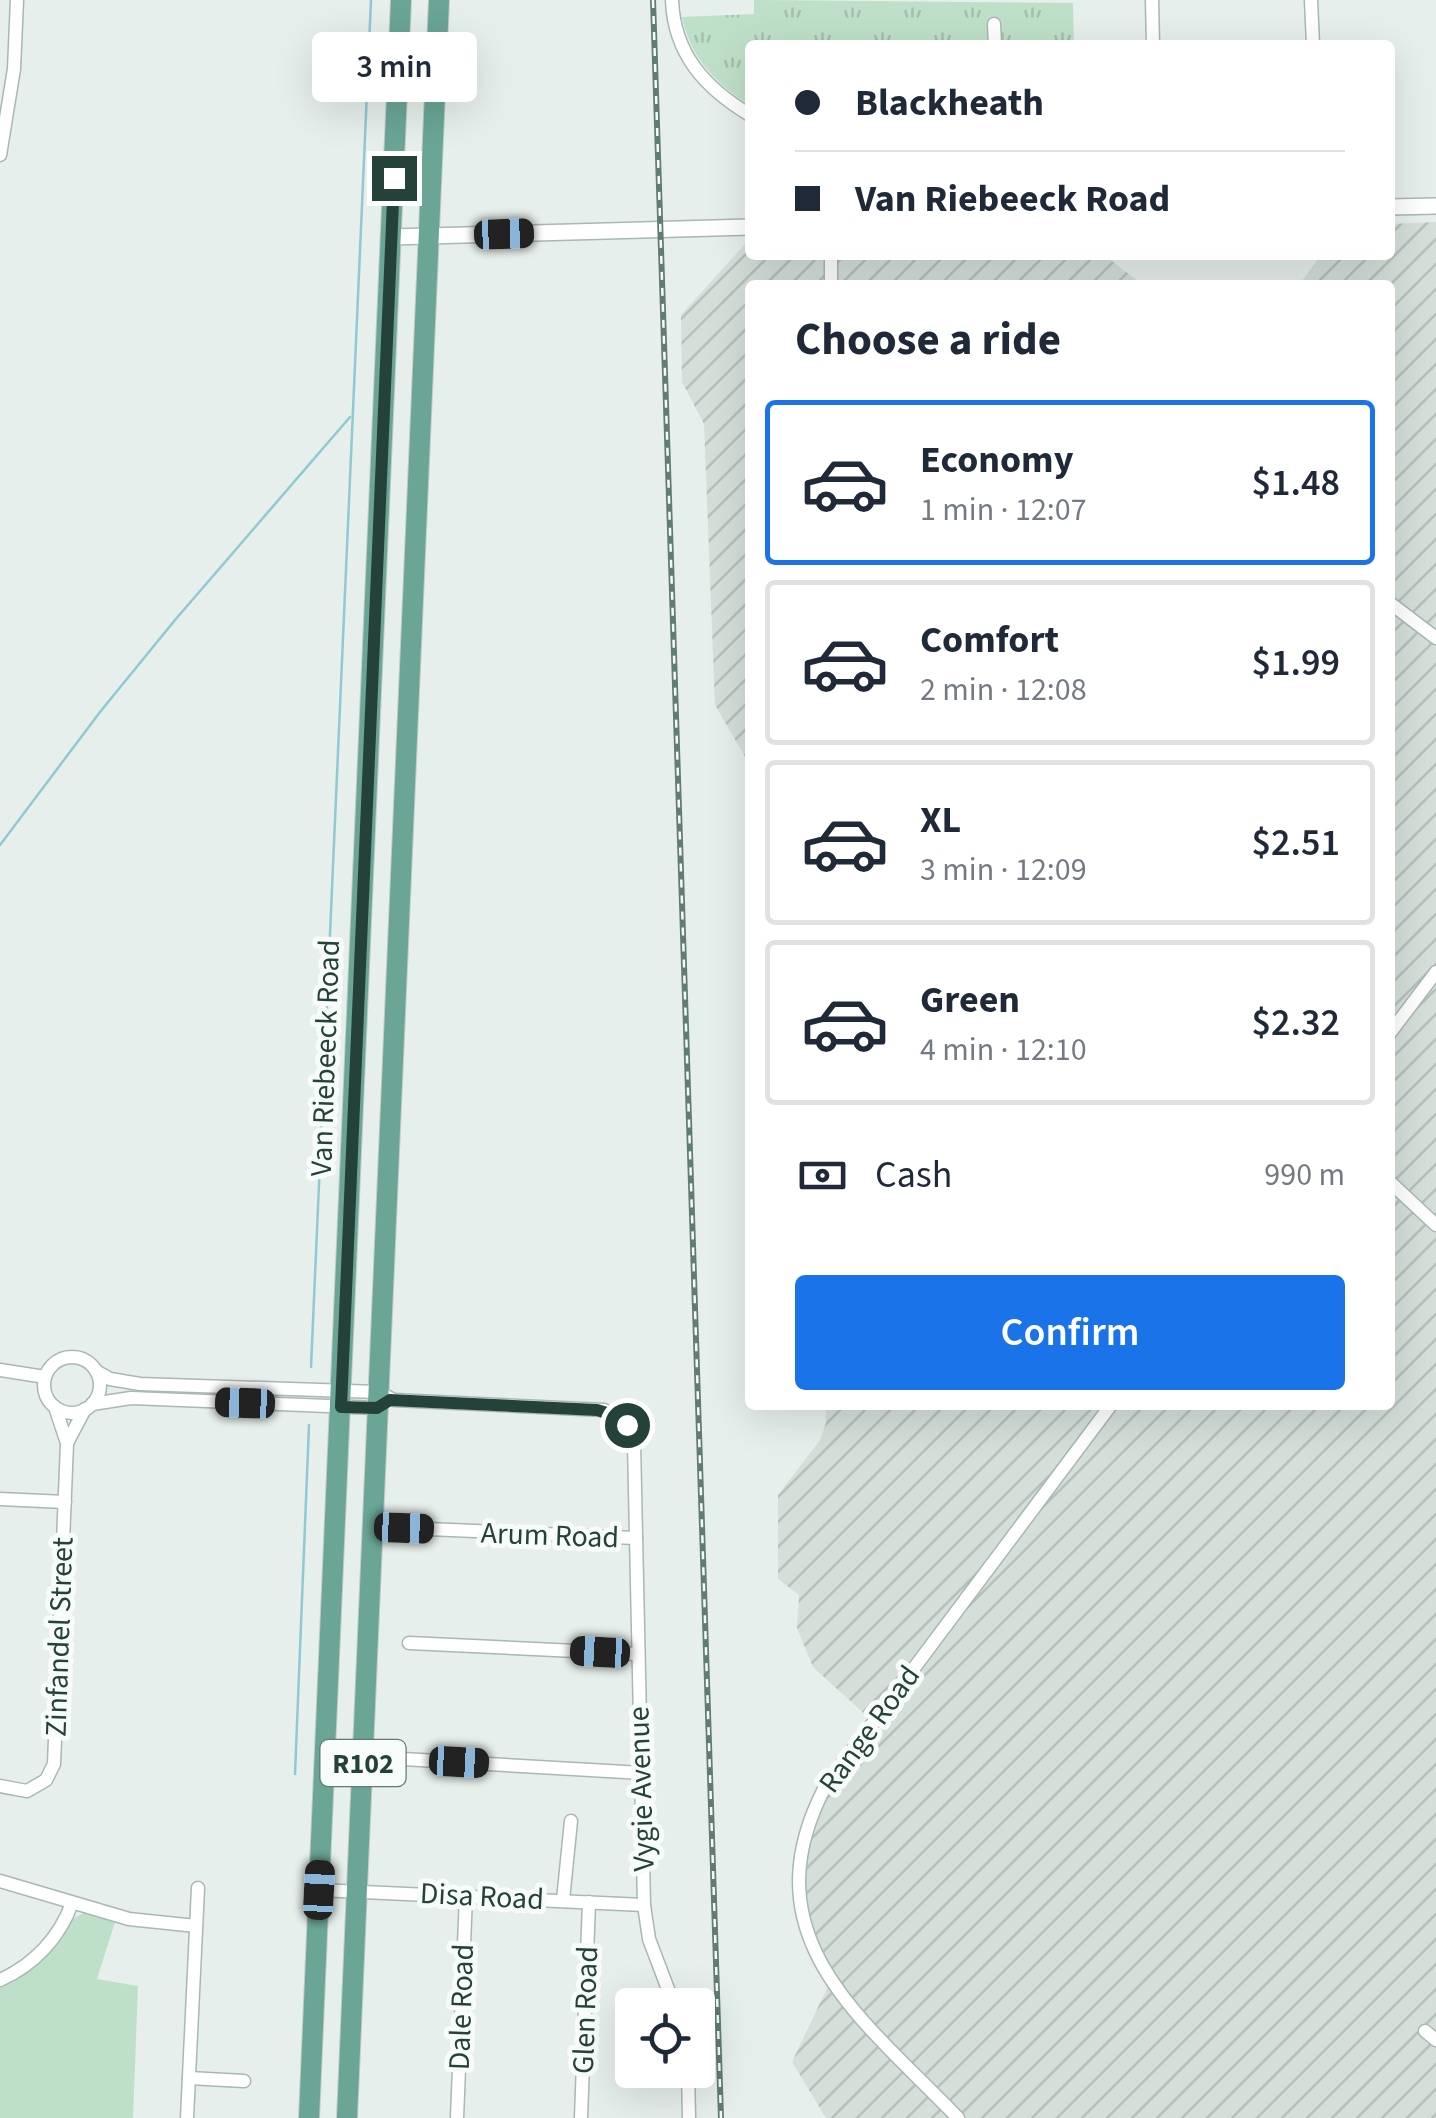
<!DOCTYPE html>
<html lang="en">
<head>
<meta charset="utf-8">
<style>
  body { margin:0; font-family:"Source Sans 3",sans-serif; background:#f2f2f3; color:#1f2937; height:100vh; display:flex; flex-direction:column; font-size:38px; white-space:nowrap }
  * { box-sizing:border-box; margin:0 }
  p { font-size:32px; color:#747a83 }
  .icon { flex:none; width:55px; height:55px; fill:none; stroke:currentColor; stroke-width:2; stroke-linecap:round; stroke-linejoin:round }
  .map { position:relative; flex:1; overflow:hidden }
  .sheet { position:absolute; left:745px; top:280px; width:650px; height:1130px; display:flex; flex-direction:column; background:#fff; border-radius:10px; box-shadow:0 10px 40px #0002 }
  .sheet>* { flex:none }
  .hud { position:absolute; left:745px; top:40px; width:650px; height:220px; border-radius:10px; box-shadow:0 10px 40px #0002; display:grid; align-content:center; height:220px; padding:0 50px; background:#fff }
  .tools { position:absolute; left:615px; top:1988px; display:grid; gap:20px }
  .tools a { display:grid; place-items:center; width:100px; height:100px; border-radius:10px; background:#fff; box-shadow:0 10px 40px #0002; font-size:50px }
  .end { position:absolute; width:45px; height:45px; margin:-22px; border:12px solid #24423a; background:#fff; box-shadow:0 0 0 5px #fff }
  .from { border-radius:50% }
  .bubble { position:absolute; height:70px; border-radius:10px; background:#fff; box-shadow:0 10px 40px #0002; font-size:32px; font-weight:600; line-height:70px; text-align:center }
  .car { position:absolute; width:30px; height:60px; margin:-30px -15px; border-radius:12px; box-shadow:0 0 8px 2px #0007; background:linear-gradient(#222 24%,#8ab4d8 0 40%,#222 0 76%,#8ab4d8 0 86%,#222 0) }
  .hud b { display:flex; align-items:center; gap:35px; height:95px; font-size:38px }
  .hud b+b { border-top:2px solid #e0e1e3 }
  .hud i { width:25px; height:25px; background:#1f2937 }
  ul { padding:0; list-style:none }
  li { display:flex; align-items:center; gap:30px; height:165px; margin:0 20px 15px; padding:0 30px; border:5px solid #e0e1e3; border-radius:10px }
  li div { flex:1 }
  li b { display:block; font-size:38px }
  li em { font-style:normal; font-weight:600 }
  li.on { border-color:#1a73e8 }
  li>.icon { width:90px; height:90px; stroke-width:1.5 }
  h2 { padding:0 50px; font-size:45px; line-height:120px }
  .pay { display:flex; align-items:center; gap:25px; height:110px; padding:0 50px; font-size:38px }
  .pay p { margin-inline-start:auto }
  .cta { display:flex; gap:20px; margin-top:auto; padding:20px 50px }
  .cta a { flex:1; height:115px; border-radius:10px; background:#1a73e8; color:#fff; font-size:40px; font-weight:600; line-height:115px; text-align:center }
  .map>svg:first-child { display:block }
  .industrial { fill:url(#industrial-furrows) }
  .grass { fill:url(#grass-tufts) }
  .park { fill:#bfe0c8 }
  .lines { fill:none; stroke-linecap:round; stroke-linejoin:round }
  .stream { stroke:#8ec9d4; stroke-width:2.5 }
  .minor-casing { stroke:#a8b8b2; stroke-width:15 }
  .tertiary-casing { stroke:#a8b8b2; stroke-width:18 }
  .primary-casing { stroke:#c2cac8; stroke-width:22 }
  .minor { stroke:#fff; stroke-width:12 }
  .tertiary { stroke:#fff; stroke-width:15 }
  .primary { stroke:#6aa596; stroke-width:20 }
  .rail-casing { stroke:#5f7d75; stroke-width:6 }
  .rail { stroke:#f7fbf9; stroke-width:2.5; stroke-dasharray:8; stroke-linecap:butt }
  .route { stroke:#24423a; stroke-width:12 }
  .labels { text-anchor:middle; stroke-width:10; stroke-linejoin:round; paint-order:stroke }
  .shield { fill:#f7fbf9; stroke:#637a73; stroke-width:2.5 }
  .shield-label { font-size:28px; font-weight:bold; fill:#24423a }
  .street-label { font-size:30px; fill:#24423a; stroke:#f7fbf9 }
</style>
</head>
<body>
<div class="map">
<svg width="1436" height="2118" viewBox="0 0 1436 2118">
  <defs>
    <pattern id="industrial-furrows" width="10" height="10" patternUnits="userSpaceOnUse" patternTransform="scale(2.5)"><rect width="10" height="10" fill="#d4dfda"/><path d="M-1 1l2-2M0 10L10 0M9 11l2-2" fill="none" stroke="#b6c1bc"/></pattern>
    <pattern id="grass-tufts" width="24" height="20" patternUnits="userSpaceOnUse" patternTransform="scale(2.5)"><rect width="24" height="20" fill="#bfe0c8"/><path d="M3 7l-1-3M5 7V3M7 7l1-3M15 17l-1-3M17 17v-4M19 17l1-3" fill="none" stroke="#a4c1ad"/></pattern>
  </defs>
  <rect width="100%" height="100%" fill="#e6efeb"/>
  <g class="industrial">
    <path d="M1436 222V2118H826L792 2062 829 1984 799 1879 824 1786 869 1718 813 1667 797 1628 799 1595 778 1579V1495L820 1440 826 1423 825 1405H1390V285H1299L1321 255H1390V224Z"/>
    <path d="M745 244H750V255H1104L1143 285H750V811L748 762 715 705 704 424 682 382 681 315Z"/>
  </g>
  <path class="grass" d="M754 0 1073 3 1074 45H750V106C715 82 691 59 682 17L754 14Z"/>
  <path class="park" d="M88 1911 116 1919 97 1979 138 1986 133 2118H0V1984L74 1918Z"/>
  <g class="lines">
    <g class="stream">
      <path d="M0 845 100 712 175 620 350 417"/>
      <path d="M311 1367 371 0"/>
      <path d="M295 1774 309 1425"/>
    </g>
    <g class="minor-casing">
      <g id="minor">
        <path d="M672 0C674 54 705 88 750 115"/>
        <path d="M1152 0 1153 45"/>
        <path d="M1311 0 1313 45"/>
        <path d="M994 24 995 45"/>
        <path d="M0 155 14 69 17 0"/>
        <path d="M831 255V285"/>
        <path d="M1390 603 1436 638"/>
        <path d="M1390 1033 1436 972"/>
        <path d="M1390 1182 1436 1225"/>
        <circle cx="72" cy="1385" r="28"/>
        <path d="M0 1370 45 1377"/>
        <path d="M96 1371 110 1379 140 1384 378 1392 394 1400 604 1410 623 1421 634 1443 644 1905 649 1939 674 2005"/>
        <path d="M92 1404 131 1398 377 1408 382 1404"/>
        <path d="M67 1443 85 1409"/>
        <path d="M0 1499 65 1502"/>
        <path d="M404 1528 636 1538"/>
        <path d="M409 1643 638 1654"/>
        <path d="M386 1758 642 1773"/>
        <path d="M0 1786 27 1791 46 1780 54 1764 67 1443 55 1407"/>
        <path d="M0 1881 129 1919 196 1926"/>
        <path d="M319 1890 644 1905"/>
        <path d="M563 1900 571 1821"/>
        <path d="M0 1980C34 1965 60 1937 72 1903"/>
        <path d="M1425 2031 1436 2040"/>
        <path d="M688 2070 689 2118"/>
        <path d="M189 2078 244 2081"/>
        <path d="M187 2118 198 1888"/>
        <path d="M457 2118 466 1895"/>
        <path d="M581 2118 589 1902"/>
        <path d="M958 2118C864 2020 746 1938 825 1787L1111 1405"/>
      </g>
    </g>
    <g class="tertiary-casing">
      <g id="tertiary">
        <path d="M1390 207 1436 206"/>
        <path d="M391 237 750 227"/>
      </g>
    </g>
    <g class="primary-casing">
      <g id="primary">
        <path d="M309 2118 401 0"/>
        <path d="M347 2118 439 0"/>
      </g>
    </g>
    <use href="#minor" class="minor"/>
    <use href="#tertiary" class="tertiary"/>
    <use href="#primary" class="primary"/>
    <g class="rail-casing">
      <path id="rail" d="M653 0 721 2118"/>
    </g>
    <use href="#rail" class="rail"/>
  </g>
  <g class="lines">
    <path class="route" d="M394 178 341 1407 377 1408 390 1400 597 1410 617 1416 627 1425"/>
  </g>
  <g class="labels">
    <rect class="shield" x="320.5" y="1740" width="85" height="46" rx="8"/>
    <g class="shield-label">
      <text x="363" y="1773">R102</text>
    </g>
    <g class="street-label">
      <text transform="translate(325 1058) rotate(-88)" y="10">Van Riebeeck Road</text>
      <text transform="translate(550 1535) rotate(2)" y="10">Arum Road</text>
      <text transform="translate(59 1637) rotate(-88)" y="10">Zinfandel Street</text>
      <text transform="translate(869 1729) rotate(-54)" y="10">Range Road</text>
      <text transform="translate(641 1789) rotate(-92)" y="10">Vygie Avenue</text>
      <text transform="translate(482 1896) rotate(3)" y="10">Disa Road</text>
      <text transform="translate(461 2007) rotate(-88)" y="10">Dale Road</text>
      <text transform="translate(585 2010) rotate(-88)" y="10">Glen Road</text>
    </g>
  </g>
</svg>
<div class="tools">
<a><svg class="icon" aria-label="locate" viewBox="0 0 24 24"><circle cx="12" cy="12" r="6"/><path d="M12 2v4M12 18v4M2 12h4M18 12h4"/></svg></a>
</div>
<i class="end from" style="left:627px;top:1425px"></i>
<i class="end" style="left:394px;top:178px"></i>
<div class="bubble" style="left:312px;top:32px;width:165px">3 min</div>
<i class="car" style="left:504px;top:234px;rotate:88deg"></i>
<i class="car" style="left:245px;top:1403px;rotate:272deg"></i>
<i class="car" style="left:404px;top:1528px;rotate:92deg"></i>
<i class="car" style="left:600px;top:1652px;rotate:273deg"></i>
<i class="car" style="left:459px;top:1762px;rotate:93deg"></i>
<i class="car" style="left:319px;top:1890px;rotate:3deg"></i>
<div class="hud">
<b><i class="from"></i>Blackheath</b>
<b><i></i>Van Riebeeck Road</b>
</div>
<section class="sheet">
<h2>Choose a ride</h2>
<ul>
<li class="on"><svg class="icon" aria-label="car" viewBox="0 0 24 24"><path d="M5 17H2v-5l4-1 3-4h7l3 4 3 1v5h-3M9 17h6M6 11h13"/><circle cx="7" cy="17" r="2"/><circle cx="17" cy="17" r="2"/></svg><div><b>Economy</b><p>1 min · 12:07</p></div><em>$1.48</em></li>
<li><svg class="icon" aria-label="car" viewBox="0 0 24 24"><path d="M5 17H2v-5l4-1 3-4h7l3 4 3 1v5h-3M9 17h6M6 11h13"/><circle cx="7" cy="17" r="2"/><circle cx="17" cy="17" r="2"/></svg><div><b>Comfort</b><p>2 min · 12:08</p></div><em>$1.99</em></li>
<li><svg class="icon" aria-label="car" viewBox="0 0 24 24"><path d="M5 17H2v-5l4-1 3-4h7l3 4 3 1v5h-3M9 17h6M6 11h13"/><circle cx="7" cy="17" r="2"/><circle cx="17" cy="17" r="2"/></svg><div><b>XL</b><p>3 min · 12:09</p></div><em>$2.51</em></li>
<li><svg class="icon" aria-label="car" viewBox="0 0 24 24"><path d="M5 17H2v-5l4-1 3-4h7l3 4 3 1v5h-3M9 17h6M6 11h13"/><circle cx="7" cy="17" r="2"/><circle cx="17" cy="17" r="2"/></svg><div><b>Green</b><p>4 min · 12:10</p></div><em>$2.32</em></li>
</ul>
<div class="pay"><svg class="icon" aria-label="cash" viewBox="0 0 24 24"><path d="M3 7h18v10H3z"/><circle cx="12" cy="12" r="2"/></svg>Cash<p>990 m</p></div>
<div class="cta"><a>Confirm</a></div>
</section>
</div>
</body>
</html>
